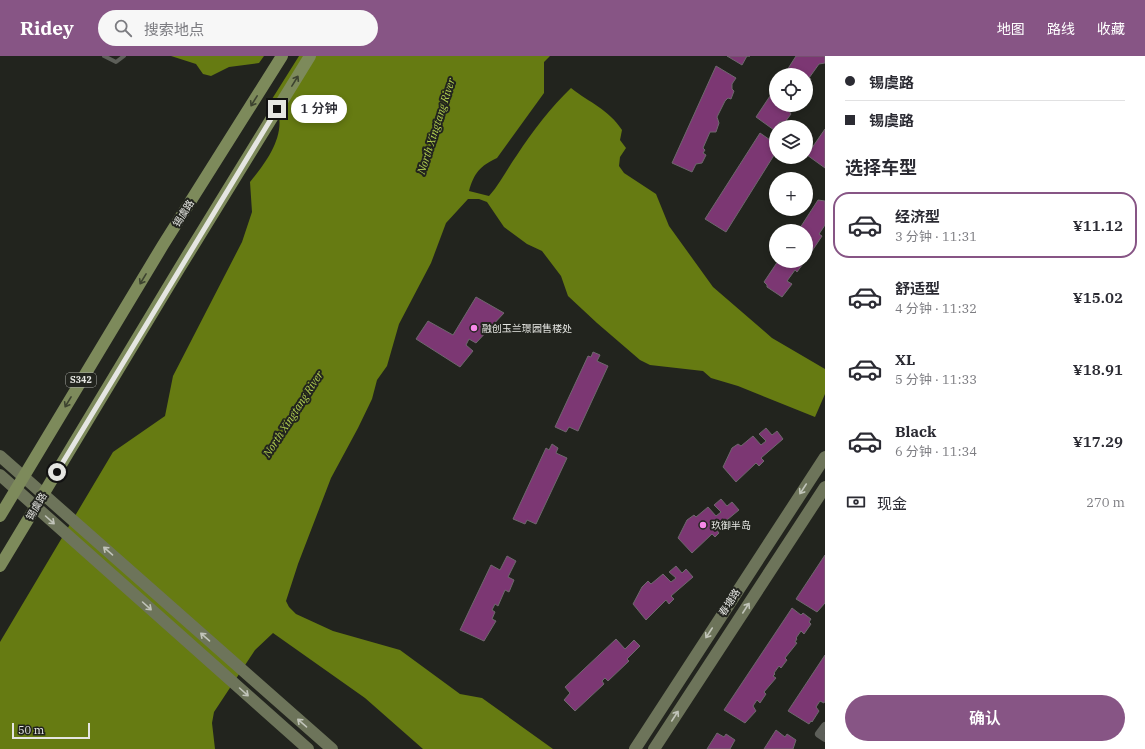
<!DOCTYPE html>
<html lang="zh">
<head>
<meta charset="utf-8">
<style>
  body { margin:0; font-family:"IBM Plex Serif","Noto Sans SC",serif; background:#f7f7f7; color:#2b2b33; height:100vh; display:flex; flex-direction:column; font-size:15px; white-space:nowrap }
  * { box-sizing:border-box; margin:0 }
  p { font-size:13px; color:#7c7c81 }
  .icon { flex:none; width:22px; height:22px; fill:none; stroke:currentColor; stroke-width:2; stroke-linecap:round; stroke-linejoin:round }
  .map { position:relative; flex:1; overflow:hidden }
  .details { display:flex; flex-direction:column; background:#fff; width:320px }
  .details>* { flex:none }
  .hud { display:grid; align-content:center; height:88px; padding:0 20px; background:#fff }
  .tools { position:absolute; left:769px; top:12px; display:grid; gap:8px }
  .tools a { display:grid; place-items:center; width:44px; height:44px; border-radius:50%; background:#fff; box-shadow:0 2px 6px #0003; font-size:20px }
  .scale { position:absolute; left:12px; bottom:10px; width:78px; box-sizing:border-box; padding-left:4px; border:2px solid #e5e6e2; border-top:0; font-size:11px; line-height:14px; white-space:nowrap; color:#e5e6e2; -webkit-text-stroke:3px #22241e; paint-order:stroke }
  .end { position:absolute; width:18px; height:18px; margin:-9px; border:5px solid #e5e6e2; background:#111; box-shadow:0 0 0 2px #111 }
  .from { border-radius:50% }
  .bubble { position:absolute; height:28px; border-radius:14px; background:#fff; box-shadow:0 2px 6px #0003; font-size:13px; font-weight:600; line-height:28px; text-align:center }
  .hud b { display:flex; align-items:center; gap:14px; height:38px; font-size:15px }
  .hud b+b { border-top:1px solid #e1e1e2 }
  .hud i { width:10px; height:10px; background:#2b2b33 }
  ul { padding:0; list-style:none }
  li { display:flex; align-items:center; gap:12px; height:66px; margin:0 8px 6px; padding:0 12px; border:2px solid transparent; border-radius:16px }
  li div { flex:1 }
  li b { display:block; font-size:15px }
  li em { font-style:normal; font-weight:600 }
  li.current { border-color:#875585 }
  li>.icon { width:36px; height:36px; stroke-width:1.5 }
  h2 { padding:0 20px; font-size:18px; line-height:48px }
  .pay { display:flex; align-items:center; gap:10px; height:44px; padding:0 20px; font-size:15px }
  .pay p { margin-inline-start:auto }
  .cta { display:flex; gap:8px; margin-top:auto; padding:8px 20px }
  .cta a { flex:1; height:46px; border-radius:24px; background:#875585; color:#fff; font-size:16px; font-weight:600; line-height:46px; text-align:center }
  header { display:flex; align-items:center; gap:24px; box-sizing:border-box; height:56px; padding:0 20px; background:#875585; color:#fff }
  header strong { font-size:19px }
  nav { display:flex; gap:22px; margin-inline-start:auto; font-size:14px }
  .search { width:280px; height:36px; background:#f7f7f7; display:flex; align-items:center; gap:10px; box-sizing:border-box; padding:0 14px; border-radius:22px; color:#7c7c81; font-size:15px }
  main { display:flex; flex:1; min-height:0 }
  .map>svg:first-child { display:block }
  .water { fill:#667b12 }
  .building { fill:#7c3773; stroke:#6e686d }
  .lines { fill:none; stroke-linecap:round; stroke-linejoin:round }
  .lane { stroke:#5d5f59; stroke-width:4 }
  .street { stroke:#5d5f59; stroke-width:8 }
  .secondary { stroke:#6d745a; stroke-width:12 }
  .primary { stroke:#7d8a5b; stroke-width:12 }
  .oneway { stroke:#3d4330 }
  .oneway2 { stroke:#c1c4b9 }
  .route { stroke:#e5e6e2; stroke-width:5 }
  .poi-dot { fill:#f888e9; stroke:#22241e; stroke-width:1.5 }
  .labels { text-anchor:middle; stroke-width:4; stroke-linejoin:round; paint-order:stroke }
  .shield { fill:#22241e; stroke:#aaaca7; stroke-width:1 }
  .shield-label { font-size:9px; font-weight:bold; fill:#e5e6e2 }
  .street-label { font-size:10px; fill:#e5e6e2; stroke:#22241e }
  .poi-label { font-size:10px; fill:#e5e6e2; stroke:#22241e; text-anchor:start }
  .water-label { font-size:11px; font-style:italic; fill:#b2cf51; stroke:#22241e }
</style>
</head>
<body>
<header>
<strong>Ridey</strong>
<div class="search"><svg class="icon" aria-label="search" viewBox="0 0 24 24"><circle cx="10" cy="10" r="6"/><path d="M15 15l6 6"/></svg>搜索地点</div>
<nav><a>地图</a><a>路线</a><a>收藏</a></nav>
</header>
<main>
<div class="map">
<svg width="825" height="693" viewBox="0 0 825 693">
  <rect width="100%" height="100%" fill="#22241e"/>
  <g class="water">
    <path d="M171 0H264L259 7 229 11 211 20 203 18 196 8Z"/>
    <path d="M299 0H550L544 6V37L497 102C480 110 474 117 469 135L489 140C500 128 507 113 517 99 532 76 551 51 571 32 590 47 608 53 622 74L620 84 626 92 620 101 619 110 624 117 656 138 669 170 713 231 772 282 825 313V338L815 361 738 330 711 322 703 315 650 309 640 304 597 267 568 240 561 220 542 195 527 188 504 171 487 146 479 143H468L446 167 431 207 399 268 387 310 377 324 372 343 358 372 331 422 298 508 286 545 289 551 296 558 333 575 400 594 460 638 482 642 553 693H423L365 642 273 577 255 594 214 656 212 667 215 693H0V586L113 396 165 360 173 320 242 186 252 156 250 126C264 109 283 84 279 60 278 55 274 48 272 43Z"/>
  </g>
  <g class="building">
    <path d="M727 0H750H747L742 9Z"/>
    <path d="M796 0H825V7L819 8 809 22 811 23 809 26 811 28 806 35V19H784Z"/>
    <path d="M716 10 736 22 732 28V33L734 35 731 43 728 42 725 45 717 61 719 67 716 76H710L703 92 705 94 703 97 706 99 702 107 696 108 692 116 672 107Z"/>
    <path d="M776 31V49H791L790 51 791 53 789 55 791 58 785 66H780L774 74 756 61Z"/>
    <path d="M825 73V112L807 99Z"/>
    <path d="M760 77 776 88V96L726 176 705 163Z"/>
    <path d="M818 144 825 145V169L819 178 822 180 806 204V175H798Z"/>
    <path d="M778 205H805L797 216 795 214 787 225 792 228 782 241 767 231V229L764 226Z"/>
    <path d="M476 241 504 257 476 287 469 283 466 289 473 295 460 311 416 283 428 265 453 279Z"/>
    <path d="M593 296 600 299 597 305 608 310 578 375 569 371 566 376 555 371 588 300 591 301Z"/>
    <path d="M766 372 772 379 777 375 783 383 761 402 764 405 759 410 756 407 736 426 723 411 732 392 738 388 741 390 753 380 761 389 766 385 759 378Z"/>
    <path d="M552 388 558 392 556 397 567 402 536 468 527 464 525 468 513 463 546 392 549 394Z"/>
    <path d="M721 443 727 450 732 446 739 454 716 473 719 477 715 481 712 478 692 497 678 482 687 464 694 459 696 461 708 451 716 460 721 456 714 449Z"/>
    <path d="M825 499V547L817 556 796 543Z"/>
    <path d="M507 500 516 505 508 521 514 524 509 536 505 534 498 550 495 548 492 554 495 556 492 563 496 565 484 585 460 574 491 509 500 514Z"/>
    <path d="M676 510 682 517 686 513 693 521 671 540 674 543 669 548 666 544 646 564 633 548 642 531 648 525 651 528 663 518 671 526 676 522 669 516Z"/>
    <path d="M792 552 801 559 803 557 811 563 809 566 811 568 804 578 801 575 796 582 797 583 795 586 797 587 785 602 787 604 781 612 779 610 774 617 775 618 773 620 776 622 764 636 766 638 760 647 757 644 753 650 756 655 745 667 724 654Z"/>
    <path d="M616 583 625 593 634 584 640 590 627 603 629 605 608 625 605 622 602 625 604 628 575 655 564 644 570 637 565 631Z"/>
    <path d="M825 599V645L824 647 820 645 816 651 819 655 812 666 811 665 809 668 788 655Z"/>
    <path d="M776 674 785 681 787 678 796 684 793 693H764Z"/>
    <path d="M717 677 724 681 726 678 735 684 730 693H707Z"/>
  </g>
  <g class="lines">
    <path class="lane" d="M104 0 116 6 124 0"/>
    <path class="street" d="M825 670 819 678 825 682"/>
    <g class="secondary">
      <path d="M0 400 332 693"/>
      <path d="M0 419 308 693"/>
      <path d="M635 693 825 401"/>
      <path d="M654 693 825 431"/>
    </g>
    <g class="primary">
      <path d="M0 460 163 189 282 0"/>
      <path d="M0 510 179 213 310 0"/>
    </g>
  </g>
  <defs><path id="oneway-shaft" d="M-6 0H5M1.5-3L5.5 0L1.5 3" fill="none" stroke-width="1.6" stroke-linecap="round" stroke-linejoin="round"/></defs>
  <g class="oneway">
    <use href="#oneway-shaft" transform="translate(295 25) rotate(-58)"/>
    <use href="#oneway-shaft" transform="translate(254 45) rotate(122)"/>
    <use href="#oneway-shaft" transform="translate(143 223) rotate(121)"/>
    <use href="#oneway-shaft" transform="translate(68 346) rotate(121)"/>
  </g>
  <g class="oneway2">
    <use href="#oneway-shaft" transform="translate(803 433) rotate(123)"/>
    <use href="#oneway-shaft" transform="translate(50 464) rotate(42)"/>
    <use href="#oneway-shaft" transform="translate(108 495) rotate(-139)"/>
    <use href="#oneway-shaft" transform="translate(147 550) rotate(42)"/>
    <use href="#oneway-shaft" transform="translate(746 552) rotate(-57)"/>
    <use href="#oneway-shaft" transform="translate(709 577) rotate(123)"/>
    <use href="#oneway-shaft" transform="translate(205 581) rotate(-139)"/>
    <use href="#oneway-shaft" transform="translate(244 636) rotate(42)"/>
    <use href="#oneway-shaft" transform="translate(675 660) rotate(-57)"/>
    <use href="#oneway-shaft" transform="translate(302 667) rotate(-139)"/>
  </g>
  <g class="lines">
    <path class="route" d="M57 416 277 53"/>
  </g>
  <g class="poi-dot">
    <circle cx="474" cy="272" r="4"/>
    <circle cx="703" cy="469" r="4"/>
  </g>
  <g class="labels">
    <rect class="shield" x="66" y="317" width="30" height="14" rx="3"/>
    <g class="shield-label">
      <text x="81" y="327">S342</text>
    </g>
    <g class="street-label">
      <text transform="translate(183 157) rotate(-58)" y="4">锡虞路</text>
      <text transform="translate(36 450) rotate(-59)" y="4">锡虞路</text>
      <text transform="translate(729 546) rotate(-57)" y="4">春塘路</text>
    </g>
    <g class="poi-label">
      <text x="482" y="276">融创玉兰璟园售楼处</text>
      <text x="711" y="473">玖御半岛</text>
    </g>
    <g class="water-label">
      <text transform="translate(436 70) rotate(-72)" y="4">North Xingtang River</text>
      <text transform="translate(293 358) rotate(-57)" y="4">North Xingtang River</text>
    </g>
  </g>
</svg>
<div class="tools">
<a><svg class="icon" aria-label="locate" viewBox="0 0 24 24"><circle cx="12" cy="12" r="6"/><path d="M12 2v4M12 18v4M2 12h4M18 12h4"/></svg></a>
<a><svg class="icon" aria-label="layers" viewBox="0 0 24 24"><path d="M12 4l9 5-9 5-9-5zM3 14l9 5 9-5"/></svg></a>
<a>+</a>
<a>−</a>
</div>
<div class="scale">50 m</div>
<i class="end from" style="left:57px;top:416px"></i>
<i class="end" style="left:277px;top:53px"></i>
<div class="bubble" style="left:291px;top:39px;width:56px">1 分钟</div>
</div>
<section class="details">
<div class="hud">
<b><i class="from"></i>锡虞路</b>
<b><i></i>锡虞路</b>
</div>
<h2>选择车型</h2>
<ul>
<li class="current"><svg class="icon" aria-label="car" viewBox="0 0 24 24"><path d="M5 17H2v-5l4-1 3-4h7l3 4 3 1v5h-3M9 17h6M6 11h13"/><circle cx="7" cy="17" r="2"/><circle cx="17" cy="17" r="2"/></svg><div><b>经济型</b><p>3 分钟 · 11:31</p></div><em>¥11.12</em></li>
<li><svg class="icon" aria-label="car" viewBox="0 0 24 24"><path d="M5 17H2v-5l4-1 3-4h7l3 4 3 1v5h-3M9 17h6M6 11h13"/><circle cx="7" cy="17" r="2"/><circle cx="17" cy="17" r="2"/></svg><div><b>舒适型</b><p>4 分钟 · 11:32</p></div><em>¥15.02</em></li>
<li><svg class="icon" aria-label="car" viewBox="0 0 24 24"><path d="M5 17H2v-5l4-1 3-4h7l3 4 3 1v5h-3M9 17h6M6 11h13"/><circle cx="7" cy="17" r="2"/><circle cx="17" cy="17" r="2"/></svg><div><b>XL</b><p>5 分钟 · 11:33</p></div><em>¥18.91</em></li>
<li><svg class="icon" aria-label="car" viewBox="0 0 24 24"><path d="M5 17H2v-5l4-1 3-4h7l3 4 3 1v5h-3M9 17h6M6 11h13"/><circle cx="7" cy="17" r="2"/><circle cx="17" cy="17" r="2"/></svg><div><b>Black</b><p>6 分钟 · 11:34</p></div><em>¥17.29</em></li>
</ul>
<div class="pay"><svg class="icon" aria-label="cash" viewBox="0 0 24 24"><path d="M3 7h18v10H3z"/><circle cx="12" cy="12" r="2"/></svg>现金<p>270 m</p></div>
<div class="cta"><a>确认</a></div>
</section>
</main>
</body>
</html>
